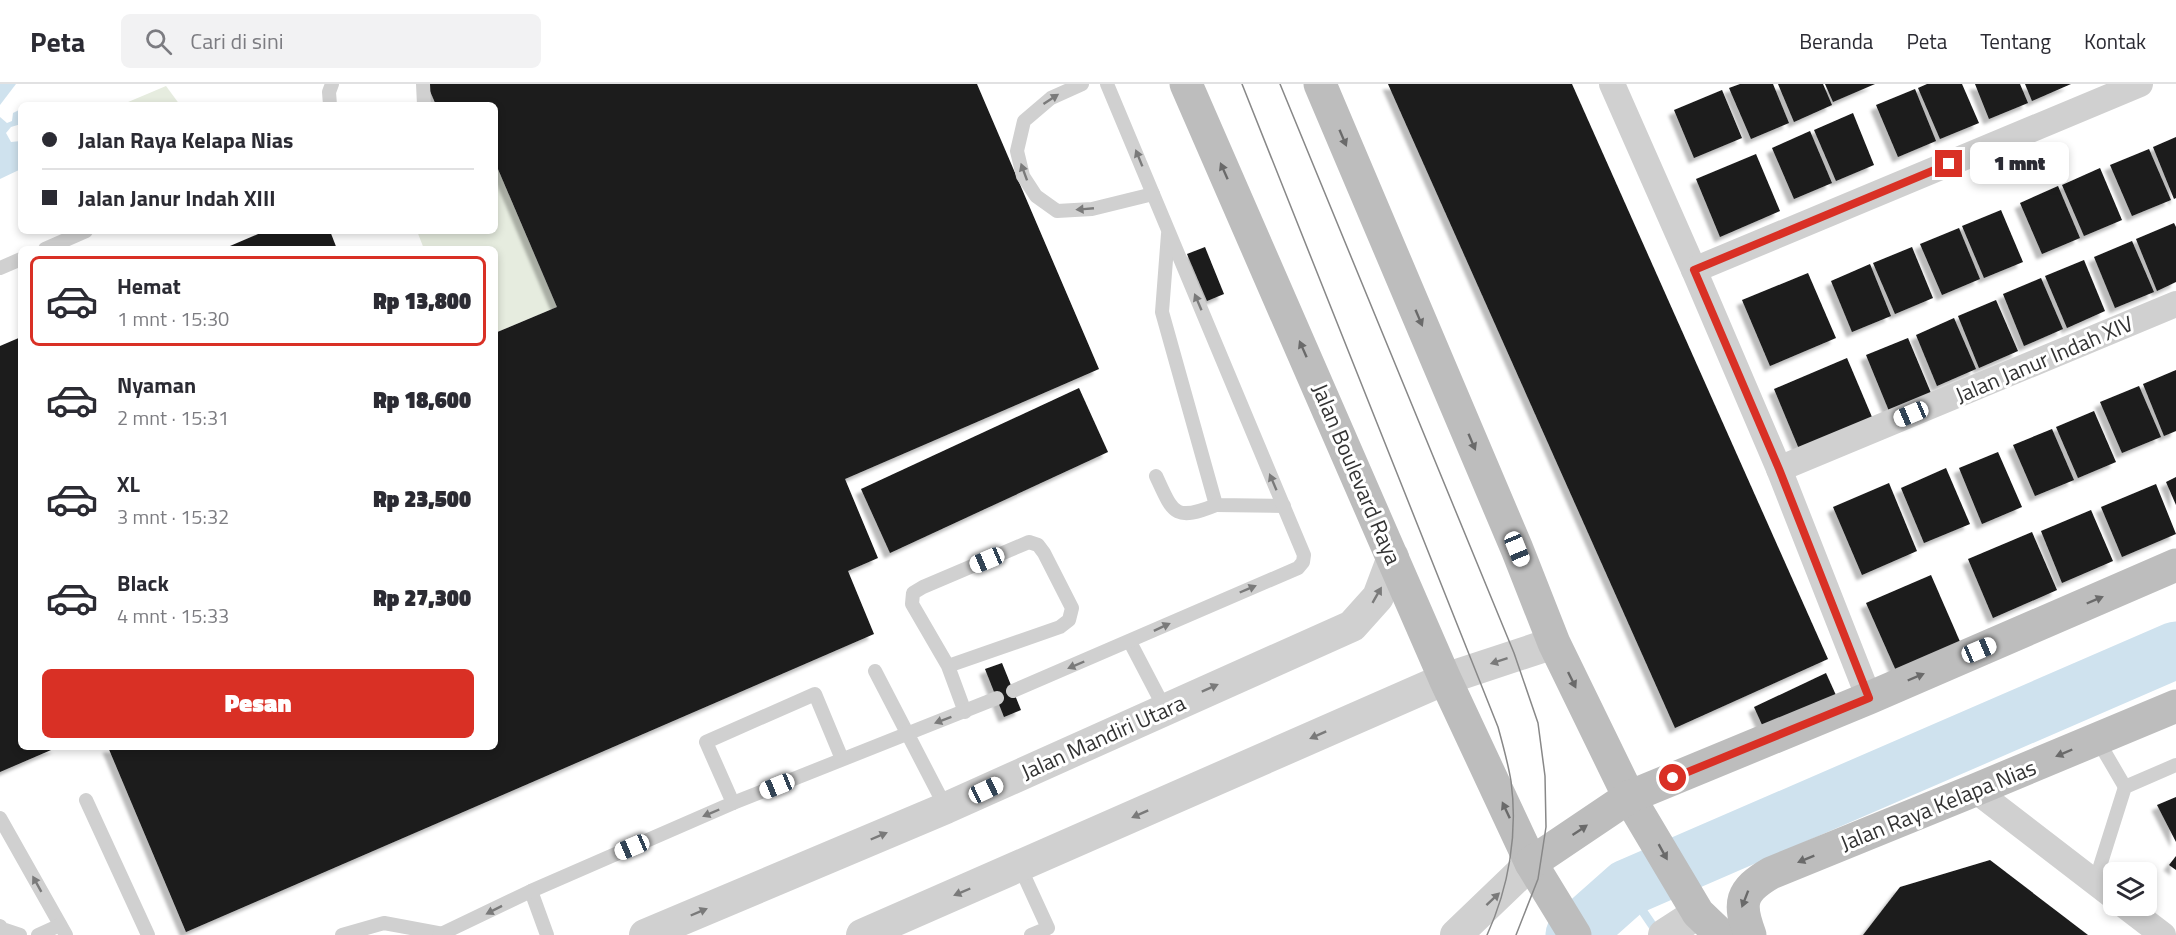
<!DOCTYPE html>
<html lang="id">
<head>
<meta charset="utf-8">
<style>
  body { margin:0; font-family:"Titillium Web",sans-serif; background:#f2f2f3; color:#2b2b33; height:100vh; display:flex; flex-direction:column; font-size:22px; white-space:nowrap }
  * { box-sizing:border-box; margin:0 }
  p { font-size:20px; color:#7c7c81 }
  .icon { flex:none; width:33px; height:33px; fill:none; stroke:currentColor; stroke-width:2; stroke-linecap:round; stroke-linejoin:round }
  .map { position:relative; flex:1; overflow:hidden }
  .drawer { position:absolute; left:18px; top:162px; width:480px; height:504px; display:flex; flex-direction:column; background:#fff; border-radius:9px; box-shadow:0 3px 9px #0003 }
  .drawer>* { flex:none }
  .banner { position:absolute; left:18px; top:18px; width:480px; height:132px; border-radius:9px; box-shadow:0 3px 9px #0003; display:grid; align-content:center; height:132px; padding:0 24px; background:#fff }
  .fabs { position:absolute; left:2103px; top:778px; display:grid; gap:12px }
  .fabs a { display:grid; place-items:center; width:54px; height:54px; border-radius:9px; background:#fff; box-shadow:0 3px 9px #0003; font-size:30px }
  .end { position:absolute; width:27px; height:27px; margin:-14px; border:8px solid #d93025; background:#fff; box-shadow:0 0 0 3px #fff }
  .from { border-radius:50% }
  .bubble { position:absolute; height:42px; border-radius:9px; background:#fff; box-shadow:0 3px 9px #0003; font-size:20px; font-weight:800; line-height:42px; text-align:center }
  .car { position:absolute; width:18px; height:36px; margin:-18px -9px; border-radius:8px; box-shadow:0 0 4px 2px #0007; background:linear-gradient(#fff 24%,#345 0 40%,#fff 0 76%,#345 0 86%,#fff 0) }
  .banner b { display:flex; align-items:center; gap:21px; height:57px; font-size:22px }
  .banner b+b { border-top:2px solid #e1e1e2 }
  .banner i { width:15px; height:15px; background:#2b2b33 }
  ul { padding:10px 0 0; list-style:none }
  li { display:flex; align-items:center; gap:18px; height:90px; margin:0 12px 9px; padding:0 12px; border:3px solid transparent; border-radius:9px }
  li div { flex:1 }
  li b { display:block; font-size:22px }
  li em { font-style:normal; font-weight:800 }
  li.active { border-color:#d93025 }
  li>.icon { width:54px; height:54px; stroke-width:1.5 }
  .cta { display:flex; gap:12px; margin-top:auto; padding:12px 24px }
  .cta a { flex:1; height:69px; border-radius:9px; background:#d93025; color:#fff; font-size:24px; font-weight:800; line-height:69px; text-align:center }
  header { display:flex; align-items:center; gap:36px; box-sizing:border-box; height:84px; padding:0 30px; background:#fff; border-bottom:2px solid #e1e1e2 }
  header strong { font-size:28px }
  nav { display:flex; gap:33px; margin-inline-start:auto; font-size:21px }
  .search { width:420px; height:54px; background:#f2f2f3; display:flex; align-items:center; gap:15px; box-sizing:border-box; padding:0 21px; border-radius:9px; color:#7c7c81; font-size:22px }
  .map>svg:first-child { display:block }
  .green { fill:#e6ecdf }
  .water { fill:#cfe2ee }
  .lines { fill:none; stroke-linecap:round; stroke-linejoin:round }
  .stream { stroke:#cfe2ee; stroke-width:9 }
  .river { stroke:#cfe2ee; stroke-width:57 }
  .building { fill:#1a1a1a; filter:url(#shadow) }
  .service { stroke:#d0d0d0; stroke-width:14 }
  .minor { stroke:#d0d0d0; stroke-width:26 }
  .tertiary { stroke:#d0d0d0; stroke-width:32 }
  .secondary { stroke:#bdbdbd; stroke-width:33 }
  .tram { stroke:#888; stroke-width:1.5 }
  .oneway { fill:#7a7a7a }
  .oneway2 { fill:#6a6a6a }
  .route { stroke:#d93025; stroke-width:8 }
  .labels { text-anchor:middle; stroke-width:6; stroke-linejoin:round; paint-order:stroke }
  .street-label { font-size:22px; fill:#333; stroke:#fff }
</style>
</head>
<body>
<header>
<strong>Peta</strong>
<div class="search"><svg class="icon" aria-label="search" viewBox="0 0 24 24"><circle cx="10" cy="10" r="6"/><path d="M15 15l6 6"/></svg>Cari di sini</div>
<nav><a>Beranda</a><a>Peta</a><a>Tentang</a><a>Kontak</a></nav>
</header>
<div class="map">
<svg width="2176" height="851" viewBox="0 0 2176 851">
  <defs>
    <filter id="shadow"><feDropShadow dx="-5.5" dy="5.5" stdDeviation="1.5" flood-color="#0004"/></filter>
  </defs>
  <rect width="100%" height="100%" fill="#fff"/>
  <g class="green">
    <path d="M166 2 180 21H121Z"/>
    <path d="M495 78 557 223 495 249V165H424L417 147H495Z"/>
  </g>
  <g class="water">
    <path d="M0 0H16L0 21Z"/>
    <path d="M21 25V40L11 43 6 49 11 58 21 57V85L0 95V33L7 39 12 37 13 29Z"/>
  </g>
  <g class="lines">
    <path class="stream" d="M1627 804 1659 851"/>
    <path class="river" d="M1574 851 1627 804 2176 566"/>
  </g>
  <g class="building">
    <path d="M427 0H977L1099 285 845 395 878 474 848 487 874 550 186 848 108 663H495V249L557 223 495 78V21H436Z"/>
    <path d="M1388 0H1572L1828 575 1675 644Z"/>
    <path d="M1740 0H1773L1789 39 1751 55 1729 4Z"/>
    <path d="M1778 0H1823L1832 21 1794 38Z"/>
    <path d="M1825 0H1875L1833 18Z"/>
    <path d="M1927 0H1962L1979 39 1940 55 1918 4Z"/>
    <path d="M1975 0H2020L2028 19 1989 35Z"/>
    <path d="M2025 0H2071L2032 17Z"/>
    <path d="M1915 5 1936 57 1898 73 1876 21Z"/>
    <path d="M1722 6 1742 54 1694 74 1674 26Z"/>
    <path d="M1853 29 1874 81 1836 97 1814 46Z"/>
    <path d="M1810 47 1832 99 1794 115 1772 64Z"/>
    <path d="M2176 53V114L2174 115 2153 63Z"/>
    <path d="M2149 65 2171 116 2132 132 2110 81Z"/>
    <path d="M1756 70 1780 127 1720 153 1696 95Z"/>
    <path d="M2100 84 2122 136 2084 152 2062 101Z"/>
    <path d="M2058 102 2080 154 2042 170 2020 119Z"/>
    <path d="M2001 126 2023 178 1984 194 1962 142Z"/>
    <path d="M2174 139 2176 143V198L2157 207 2136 155Z"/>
    <path d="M1959 144 1980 195 1942 211 1920 160Z"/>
    <path d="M265 147H330L337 165H223Z"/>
    <path d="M2132 157 2154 208 2115 224 2094 173Z"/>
    <path d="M1205 163 1224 210 1207 217 1187 170Z"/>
    <path d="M1912 163 1933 214 1895 230 1873 179Z"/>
    <path d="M2084 176 2105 227 2067 244 2045 192Z"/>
    <path d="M1870 180 1891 232 1852 248 1831 197Z"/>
    <path d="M1808 189 1836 254 1770 282 1742 216Z"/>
    <path d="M2041 194 2063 245 2024 262 2003 210Z"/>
    <path d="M1996 216 2018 267 1979 284 1958 232Z"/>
    <path d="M1954 234 1976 285 1937 302 1916 251Z"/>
    <path d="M21 253V663H58L0 688V262Z"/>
    <path d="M1908 254 1931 309 1889 327 1866 271Z"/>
    <path d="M1847 274 1872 333 1799 365 1774 305Z"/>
    <path d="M2176 286V347L2164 352 2143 300Z"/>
    <path d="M2139 302 2161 353 2122 369 2100 318Z"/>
    <path d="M1079 304 1108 368 890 469 861 405Z"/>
    <path d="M2094 327 2116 378 2078 394 2056 343Z"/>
    <path d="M2052 345 2074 396 2035 412 2013 361Z"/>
    <path d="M1998 368 2022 423 1982 440 1959 384Z"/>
    <path d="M1946 384 1970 440 1924 459 1901 404Z"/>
    <path d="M2176 393V421L2166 398Z"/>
    <path d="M1889 399 1917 467 1862 491 1833 423Z"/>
    <path d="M2156 400 2176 450 2122 473 2101 423Z"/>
    <path d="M2091 426 2113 477 2062 499 2041 447Z"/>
    <path d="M2032 448 2057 506 1993 534 1968 475Z"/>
    <path d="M1931 491 1965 569 1901 598 1866 519Z"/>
    <path d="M1002 579 1021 626 1004 633 985 585Z"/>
    <path d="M1826 589 1840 620 1768 654 1754 623Z"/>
    <path d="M2176 713V758L2157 721Z"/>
    <path d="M2176 772V786L2169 781Z"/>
    <path d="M1990 776 2088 851H1863L1900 803Z"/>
  </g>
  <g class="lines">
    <g class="service">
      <path d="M423 0 424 21"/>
      <path d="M1082 0 1051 14 1024 37 1017 67 1023 92 1036 112 1057 127 1092 125 1153 110"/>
      <path d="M330 21 329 8 332 0"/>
      <path d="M1168 150 1162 228 1216 421 1284 422"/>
      <path d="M45 165 86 147"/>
      <path d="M0 184 21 175"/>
      <path d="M1156 392C1173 429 1174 438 1216 421"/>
      <path d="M1130 558 1165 625"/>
      <path d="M948 582 1060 543 1069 536 1072 524 1044 469 1038 461 1029 458 923 503 913 509 912 520 948 582 965 628"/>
      <path d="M875 587 946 724"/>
      <path d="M1013 607 1298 484 1303 478 1304 471 1107 0"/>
      <path d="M2097 655 2125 703"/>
      <path d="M86 716 148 851"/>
      <path d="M733 719 706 658 815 610 842 675"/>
      <path d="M0 734 66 851"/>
      <path d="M1020 783 1048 844 1031 851"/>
      <path d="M2095 798 2125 703 2176 681"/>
      <path d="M531 807 547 851"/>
      <path d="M0 842 2 845 20 851"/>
      <path d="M38 851 60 841"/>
      <path d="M342 851 384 839 443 850"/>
      <path d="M439 851 531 807 733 719 997 614"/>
    </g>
    <g class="minor">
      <path d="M1612 0 1694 186 1779 385 1869 614"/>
      <path d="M1694 186 2140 0"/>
      <path d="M1779 385 2176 220"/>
      <path d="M1975 706 2114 813"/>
      <path d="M2125 822 2163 851"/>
    </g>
    <g class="tertiary">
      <path d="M645 851 946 724 1352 542 1378 513 1393 473"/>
      <path d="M862 851 1445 595 1554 559"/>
      <path d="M1456 851 1531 779"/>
      <path d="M1664 851 1698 829"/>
    </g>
    <g class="secondary">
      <path d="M1186 0 1445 595 1531 779 1575 851"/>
      <path d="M1320 0 1517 465 1554 559 1629 713 1698 829 1721 851"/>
      <path d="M1531 779 1629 713 1869 614 2176 481"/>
      <path d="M1750 851C1738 819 1740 807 1771 789L1975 706 2176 622"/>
    </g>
    <g class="tram">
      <path d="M1242 0 1498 643C1503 661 1508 679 1511 697 1518 749 1509 803 1487 851"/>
      <path d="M1280 0 1514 569 1538 639 1545 692 1546 743 1538 795 1516 851"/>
    </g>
  </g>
  <defs><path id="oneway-solid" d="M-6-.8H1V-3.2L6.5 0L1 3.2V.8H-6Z" transform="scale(1.5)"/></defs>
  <g class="oneway">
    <use href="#oneway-solid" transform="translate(1051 15) rotate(-33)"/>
    <use href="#oneway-solid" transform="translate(1139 74) rotate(-112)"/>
    <use href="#oneway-solid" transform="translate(1024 88) rotate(-110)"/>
    <use href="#oneway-solid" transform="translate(1085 125) rotate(175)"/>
    <use href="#oneway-solid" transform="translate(1198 218) rotate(-113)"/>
    <use href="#oneway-solid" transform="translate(1273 398) rotate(-113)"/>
    <use href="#oneway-solid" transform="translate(1248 505) rotate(-23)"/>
    <use href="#oneway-solid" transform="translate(1377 511) rotate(-60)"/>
    <use href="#oneway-solid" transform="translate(1162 543) rotate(-25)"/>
    <use href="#oneway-solid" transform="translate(1499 577) rotate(162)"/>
    <use href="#oneway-solid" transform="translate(1076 581) rotate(157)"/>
    <use href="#oneway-solid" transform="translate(1210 604) rotate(-24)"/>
    <use href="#oneway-solid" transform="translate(943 636) rotate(159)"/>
    <use href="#oneway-solid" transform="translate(1318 651) rotate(156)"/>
    <use href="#oneway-solid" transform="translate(711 729) rotate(157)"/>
    <use href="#oneway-solid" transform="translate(1140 730) rotate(156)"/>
    <use href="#oneway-solid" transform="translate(879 752) rotate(-23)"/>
    <use href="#oneway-solid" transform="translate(37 800) rotate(-119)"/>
    <use href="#oneway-solid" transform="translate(962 808) rotate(157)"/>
    <use href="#oneway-solid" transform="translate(1493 815) rotate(-43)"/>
    <use href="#oneway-solid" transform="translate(494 826) rotate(153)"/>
    <use href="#oneway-solid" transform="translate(699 828) rotate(-23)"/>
  </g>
  <g class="oneway2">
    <use href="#oneway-solid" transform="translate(1343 54) rotate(67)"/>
    <use href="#oneway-solid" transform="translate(1224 87) rotate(-114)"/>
    <use href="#oneway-solid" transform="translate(1419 234) rotate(67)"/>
    <use href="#oneway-solid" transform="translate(1303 265) rotate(-114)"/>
    <use href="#oneway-solid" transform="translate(1472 358) rotate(67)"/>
    <use href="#oneway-solid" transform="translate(2095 516) rotate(-23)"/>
    <use href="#oneway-solid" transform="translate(1916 593) rotate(-23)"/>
    <use href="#oneway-solid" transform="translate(1572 596) rotate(64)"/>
    <use href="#oneway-solid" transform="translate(2064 669) rotate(157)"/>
    <use href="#oneway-solid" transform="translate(1506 726) rotate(-115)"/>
    <use href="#oneway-solid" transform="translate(1580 746) rotate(-34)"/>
    <use href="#oneway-solid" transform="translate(1663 768) rotate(61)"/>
    <use href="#oneway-solid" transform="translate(1806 775) rotate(158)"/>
    <use href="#oneway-solid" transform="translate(1745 815) rotate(111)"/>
  </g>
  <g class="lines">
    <path class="route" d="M1673 694 1869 614 1779 385 1694 186 1949 80"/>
  </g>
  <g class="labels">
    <g class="street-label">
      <text transform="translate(2044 275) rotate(-23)" y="8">Jalan Janur Indah XIV</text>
      <text transform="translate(1357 390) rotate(67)" y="8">Jalan Boulevard Raya</text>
      <text transform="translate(1103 653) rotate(-24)" y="8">Jalan Mandiri Utara</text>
      <text transform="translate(1938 721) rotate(-22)" y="8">Jalan Raya Kelapa Nias</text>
    </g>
  </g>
</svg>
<div class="fabs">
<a><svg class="icon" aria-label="layers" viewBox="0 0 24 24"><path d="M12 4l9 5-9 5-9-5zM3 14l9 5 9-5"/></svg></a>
</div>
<i class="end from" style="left:1673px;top:694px"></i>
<i class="end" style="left:1949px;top:80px"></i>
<div class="bubble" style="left:1970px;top:58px;width:99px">1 mnt</div>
<i class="car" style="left:1911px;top:330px;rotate:247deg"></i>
<i class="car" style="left:1517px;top:465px;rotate:158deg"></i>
<i class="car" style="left:987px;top:476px;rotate:247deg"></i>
<i class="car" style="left:1979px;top:566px;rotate:67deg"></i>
<i class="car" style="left:777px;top:702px;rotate:248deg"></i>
<i class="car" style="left:986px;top:706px;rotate:65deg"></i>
<i class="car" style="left:632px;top:763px;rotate:247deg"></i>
<div class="banner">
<b><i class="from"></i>Jalan Raya Kelapa Nias</b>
<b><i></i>Jalan Janur Indah XIII</b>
</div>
<section class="drawer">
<ul>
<li class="active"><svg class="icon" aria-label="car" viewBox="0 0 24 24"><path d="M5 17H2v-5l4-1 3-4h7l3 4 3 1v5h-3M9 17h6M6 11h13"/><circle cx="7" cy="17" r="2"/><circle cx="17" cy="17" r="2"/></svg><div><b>Hemat</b><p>1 mnt · 15:30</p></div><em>Rp 13,800</em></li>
<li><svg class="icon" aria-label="car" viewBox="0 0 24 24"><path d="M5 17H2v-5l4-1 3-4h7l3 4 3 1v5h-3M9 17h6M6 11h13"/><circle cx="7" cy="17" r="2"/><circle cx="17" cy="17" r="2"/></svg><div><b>Nyaman</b><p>2 mnt · 15:31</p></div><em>Rp 18,600</em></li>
<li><svg class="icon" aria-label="car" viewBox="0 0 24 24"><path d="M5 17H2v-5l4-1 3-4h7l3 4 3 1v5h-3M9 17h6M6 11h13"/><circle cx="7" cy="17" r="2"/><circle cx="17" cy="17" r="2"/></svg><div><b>XL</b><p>3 mnt · 15:32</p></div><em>Rp 23,500</em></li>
<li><svg class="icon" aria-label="car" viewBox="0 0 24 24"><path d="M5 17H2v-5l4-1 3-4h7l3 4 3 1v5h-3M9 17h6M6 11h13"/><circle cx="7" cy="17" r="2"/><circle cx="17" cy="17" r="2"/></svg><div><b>Black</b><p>4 mnt · 15:33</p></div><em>Rp 27,300</em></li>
</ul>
<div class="cta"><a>Pesan</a></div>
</section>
</div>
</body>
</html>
